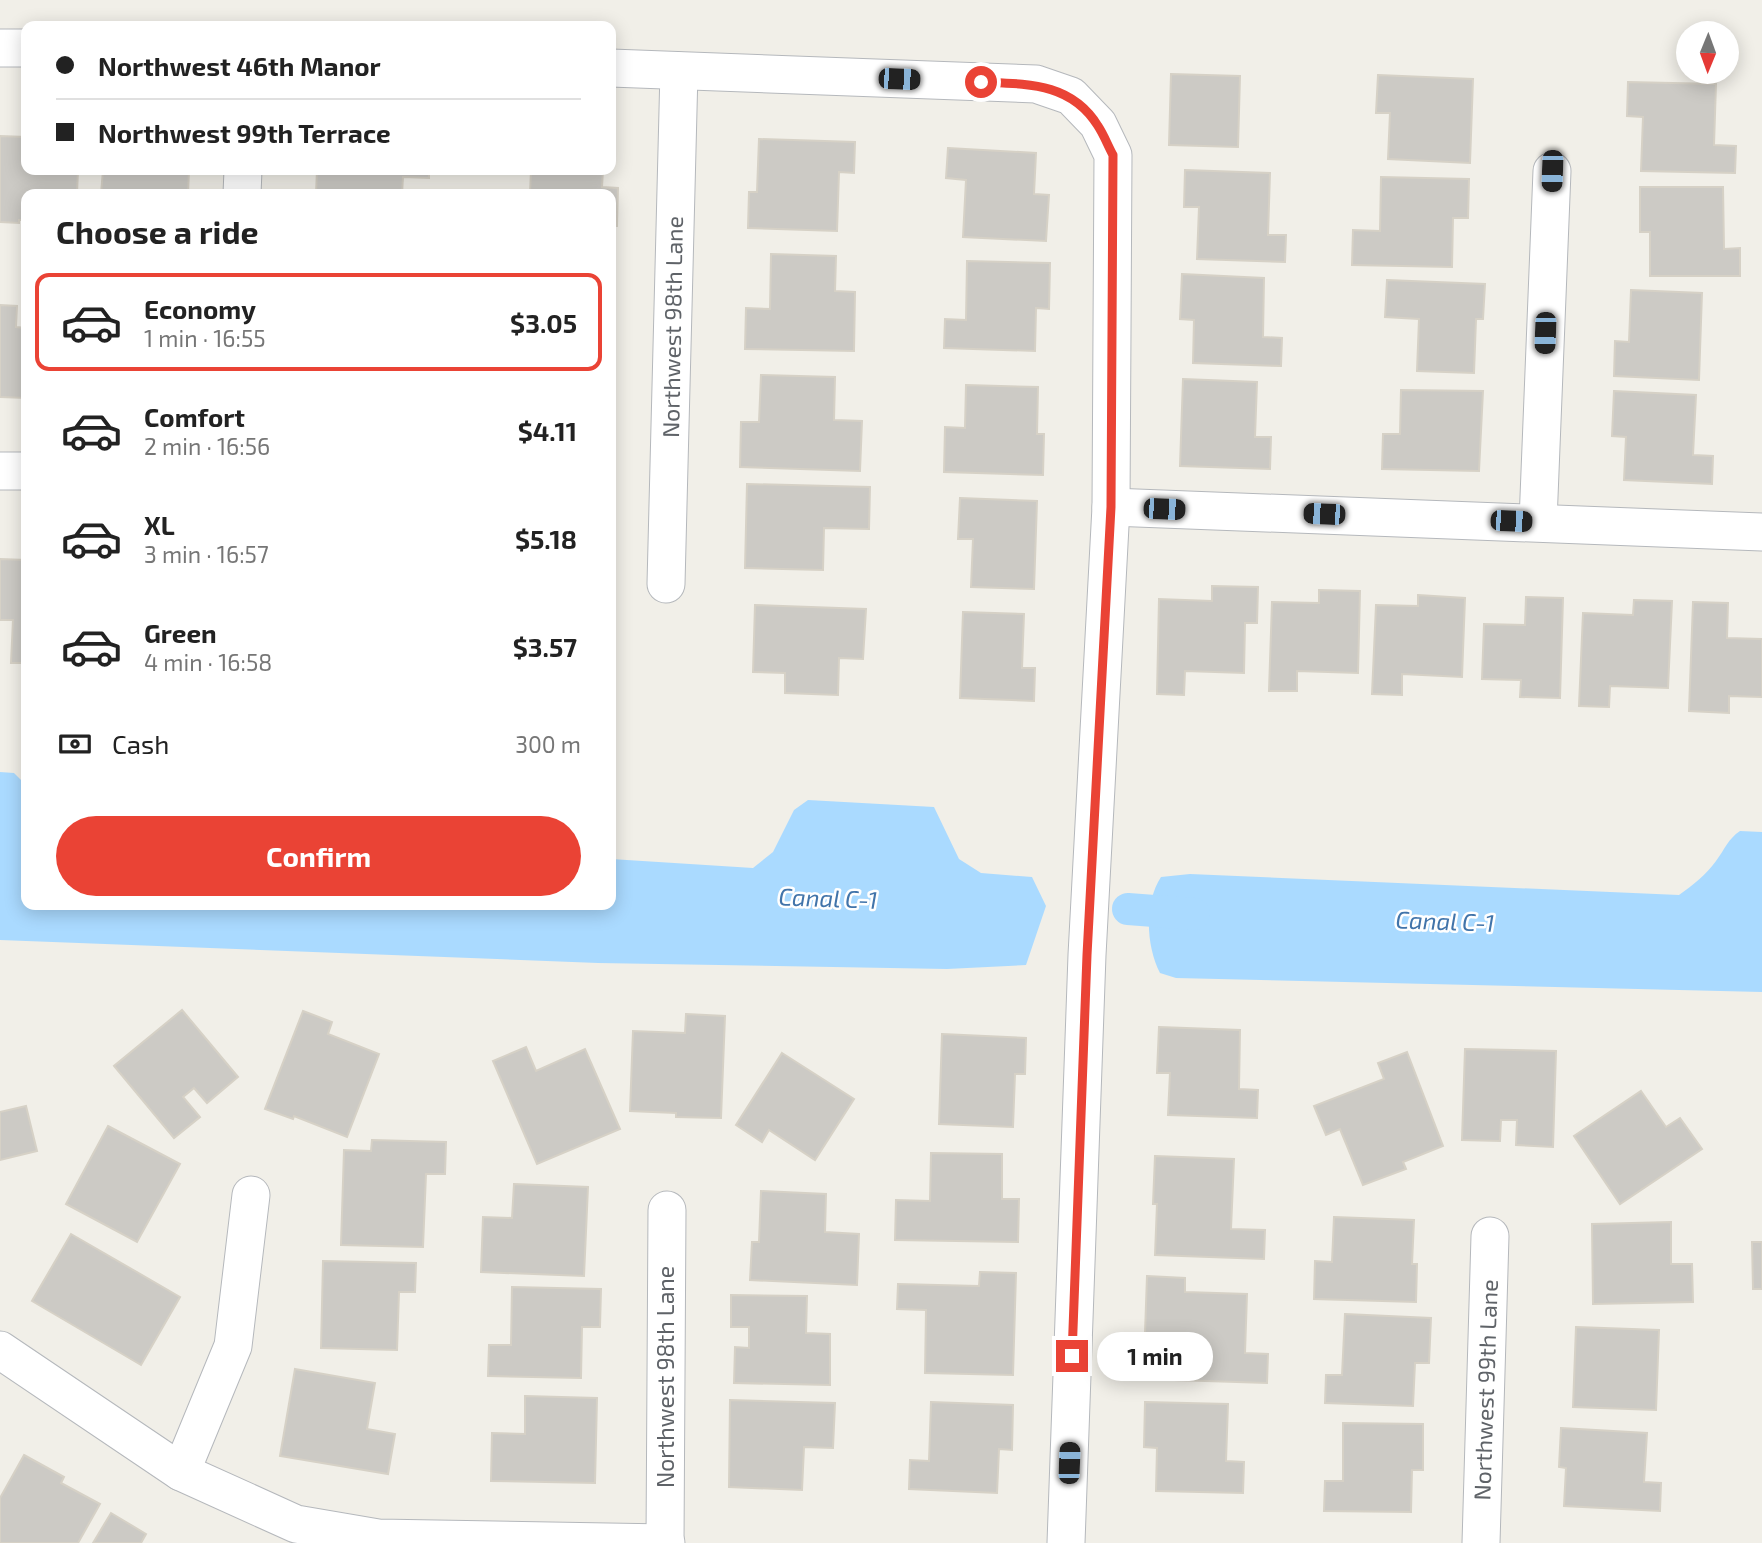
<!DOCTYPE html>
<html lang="en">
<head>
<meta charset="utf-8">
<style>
  body { margin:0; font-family:"Exo 2",sans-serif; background:#f2f2f2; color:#222; height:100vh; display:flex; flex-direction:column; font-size:26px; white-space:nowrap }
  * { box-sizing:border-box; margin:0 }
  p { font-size:23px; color:#767676 }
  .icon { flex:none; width:38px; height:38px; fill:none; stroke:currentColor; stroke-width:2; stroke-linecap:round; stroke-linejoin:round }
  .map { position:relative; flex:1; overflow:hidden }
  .side { position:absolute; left:21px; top:189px; width:595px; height:721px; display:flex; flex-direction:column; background:#fff; border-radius:14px; box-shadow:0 4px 18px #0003 }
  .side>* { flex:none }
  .top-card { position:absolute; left:21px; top:21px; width:595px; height:154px; border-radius:14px; box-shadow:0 4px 18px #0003; display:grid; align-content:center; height:154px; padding:0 35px; background:#fff }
  .needle { width:46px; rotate:181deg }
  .buttons { position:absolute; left:1676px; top:21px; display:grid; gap:14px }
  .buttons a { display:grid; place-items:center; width:63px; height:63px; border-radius:50%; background:#fff; box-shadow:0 4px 18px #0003; font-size:35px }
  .end { position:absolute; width:32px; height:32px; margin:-16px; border:9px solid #ea4335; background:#fff; box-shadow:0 0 0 4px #fff }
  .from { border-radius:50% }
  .bubble { position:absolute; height:49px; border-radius:24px; background:#fff; box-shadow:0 4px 18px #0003; font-size:23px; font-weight:700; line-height:49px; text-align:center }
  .car { position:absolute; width:21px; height:42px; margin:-21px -10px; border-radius:9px; box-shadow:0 0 5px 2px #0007; background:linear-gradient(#222 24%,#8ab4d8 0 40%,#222 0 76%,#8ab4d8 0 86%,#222 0) }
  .top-card b { display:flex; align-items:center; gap:24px; height:66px; font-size:26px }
  .top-card b+b { border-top:2px solid #e0e0e0 }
  .top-card i { width:18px; height:18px; background:#222 }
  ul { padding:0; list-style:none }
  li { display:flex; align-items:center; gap:21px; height:98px; margin:0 14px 10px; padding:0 21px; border:4px solid transparent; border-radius:14px }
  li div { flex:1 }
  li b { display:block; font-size:26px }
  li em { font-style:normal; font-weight:700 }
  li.on { border-color:#ea4335 }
  li>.icon { width:63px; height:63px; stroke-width:1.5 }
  h2 { padding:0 35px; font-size:32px; line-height:84px }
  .pay { display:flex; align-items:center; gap:18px; height:77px; padding:0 35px; font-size:26px }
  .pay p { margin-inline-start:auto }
  .primary-button { display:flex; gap:14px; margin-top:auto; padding:14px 35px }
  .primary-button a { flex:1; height:80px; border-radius:42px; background:#ea4335; color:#fff; font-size:28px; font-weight:700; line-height:80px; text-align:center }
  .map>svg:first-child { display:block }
  .water { fill:#aadaff }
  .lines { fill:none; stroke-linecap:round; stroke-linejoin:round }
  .canal { stroke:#aadaff; stroke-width:32 }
  .building { fill:#cccac5; stroke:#d6d1c6; stroke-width:2 }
  .minor-casing { stroke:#b5b8bc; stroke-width:39 }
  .minor { stroke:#fff; stroke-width:37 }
  .route { stroke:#ea4335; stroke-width:9 }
  .labels { text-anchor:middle; stroke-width:5; stroke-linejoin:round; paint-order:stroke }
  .street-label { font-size:23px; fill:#5f6368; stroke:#fff }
  .water-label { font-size:24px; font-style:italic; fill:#4174aa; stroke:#fff }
</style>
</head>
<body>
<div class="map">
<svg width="1762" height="1543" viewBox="0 0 1762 1543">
  <rect width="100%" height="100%" fill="#f1efe8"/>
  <g class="water">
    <path d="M0 772 14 773 22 781 26 821V905H611V859L753 868 773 852 794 810 808 800 934 807 959 859 981 873 1032 877 1046 906 1026 965 947 969 598 963 0 940Z"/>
    <path d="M1740 831 1762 832V992L1176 978 1160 973C1146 946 1144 903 1161 877L1190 874 1679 895C1693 885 1706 875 1716 861 1725 849 1728 839 1740 831Z"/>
  </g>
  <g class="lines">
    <path class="canal" d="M1128 909 1194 914"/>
  </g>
  <g class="building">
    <path d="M1171 74 1240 76 1238 147 1169 145Z"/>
    <path d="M1378 75 1473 79 1470 163 1388 159 1390 113H1376Z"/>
    <path d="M1628 82 1716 84 1714 145 1736 146 1735 173 1641 171 1643 117 1627 116Z"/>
    <path d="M0 136 26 137V170H78L77 194H26V220H19V223L0 222Z"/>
    <path d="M759 139 855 142 854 173 839 172 837 231 748 228 749 192H757Z"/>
    <path d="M948 148 1036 153 1034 194 1049 195 1046 241 963 237 966 180 946 178Z"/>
    <path d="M103 170H189L188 194H101Z"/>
    <path d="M317 170H429V178L403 177 402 194H316Z"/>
    <path d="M531 170H603L602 187 618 188 617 226H611V194H530Z"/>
    <path d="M1185 170 1270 173 1268 235H1286L1285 262 1197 259 1199 207H1184Z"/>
    <path d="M1381 177 1469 179 1468 218H1453L1452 267 1352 265 1353 230 1380 231Z"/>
    <path d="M1640 187H1723L1724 249 1740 248V276H1650V232H1640Z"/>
    <path d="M771 254 836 256 835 291 855 292 854 351 745 349 746 308 770 309Z"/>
    <path d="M967 261 1050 263 1049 309 1036 308 1035 351 944 348 945 319 966 320Z"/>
    <path d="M1182 274 1264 278 1263 337 1282 338 1281 366 1193 363 1194 320 1180 319Z"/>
    <path d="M1387 280 1485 284 1483 319H1476L1474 373 1417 371 1419 319 1385 317Z"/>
    <path d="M1631 290 1702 293 1699 380 1614 376 1615 341 1629 342Z"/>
    <rect x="611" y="304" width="3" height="36"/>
    <path d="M0 305 17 306 16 327 26 328V398L0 397Z"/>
    <path d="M761 375 835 377 834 420 862 421 860 471 740 467 741 422H759Z"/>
    <path d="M1183 379 1257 382 1255 437H1271L1270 469 1180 466Z"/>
    <path d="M966 385 1038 387 1037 434H1044L1043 475 944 472 945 427 965 428Z"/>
    <path d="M1401 390 1483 391 1479 471 1382 469 1383 434H1400Z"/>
    <path d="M1614 391 1696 395 1693 455 1713 456 1712 484 1624 480 1626 437 1612 436Z"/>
    <path d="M747 484 870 487 869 529 824 528 823 570 745 568Z"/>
    <path d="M960 498 1037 501 1034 589 971 587 973 539H958Z"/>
    <path d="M0 559 26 560V663H11L13 620H0Z"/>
    <path d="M1212 586 1258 587 1257 623H1245L1244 673 1185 671 1184 695 1157 694 1159 599 1212 601Z"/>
    <path d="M1319 590 1360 591 1358 673 1297 671V691H1269L1272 602 1319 603Z"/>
    <path d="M1418 595 1465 598 1462 677 1402 674V695L1372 694 1376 605 1418 606Z"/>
    <path d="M1526 597 1563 598 1560 698 1520 697 1521 680 1482 679 1484 624 1525 625Z"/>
    <path d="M1634 600 1672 601 1668 688 1610 686 1609 707 1579 706 1583 613 1633 615Z"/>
    <path d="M1693 602 1728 603 1727 638 1762 639V697L1729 696V713L1689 711Z"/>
    <path d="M755 605 866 609 863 659 839 658 838 695 785 693V673L753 672Z"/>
    <path d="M963 612 1024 614 1022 668H1035L1034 701 960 698Z"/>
    <path d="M182 1010 238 1077 207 1103 194 1088 183 1097 200 1117 174 1138 114 1066Z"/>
    <path d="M303 1011 332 1022 328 1034 379 1054 347 1137 294 1116 293 1119 265 1109Z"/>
    <path d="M686 1014 725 1016 721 1118 676 1117V1113L630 1111 633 1031 685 1033Z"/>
    <path d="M1159 1027 1240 1030 1239 1089 1258 1090 1257 1118 1168 1115 1170 1073H1157Z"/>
    <path d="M942 1034 1026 1038 1025 1074H1015L1013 1127 939 1124Z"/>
    <path d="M526 1047 536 1071 585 1049 620 1129 537 1164 493 1061Z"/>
    <path d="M1465 1049 1556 1051 1553 1147 1516 1145 1517 1120H1501L1500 1141 1462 1140Z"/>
    <path d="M1407 1052 1443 1146 1403 1162 1406 1169 1363 1185 1340 1129 1326 1135 1314 1106 1384 1079 1378 1063Z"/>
    <path d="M782 1053 854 1099 815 1160 769 1130 762 1142 736 1125Z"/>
    <path d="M1641 1091 1666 1127 1680 1118 1702 1149 1620 1204 1574 1136Z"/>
    <path d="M26 1106 37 1151 0 1160V1112Z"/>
    <path d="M108 1126 180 1164 137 1242 66 1204Z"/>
    <path d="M372 1140 446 1142 445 1174H426L423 1247 341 1245 344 1150 371 1151Z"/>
    <path d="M931 1153 1002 1154V1199H1019L1018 1242 895 1240 896 1200 930 1201Z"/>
    <path d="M1155 1156 1234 1159 1231 1229 1265 1230 1264 1259 1155 1255 1157 1204H1153Z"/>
    <path d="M514 1184 588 1187 584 1276 481 1272 483 1217 512 1218Z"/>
    <path d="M761 1191 826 1194 825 1232 859 1234 857 1285 750 1280 752 1242H759Z"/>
    <path d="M1334 1217 1414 1220 1412 1264H1417L1416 1302 1314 1299 1315 1261 1332 1262Z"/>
    <path d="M1671 1222V1264H1692L1693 1302 1593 1304 1592 1224Z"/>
    <path d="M71 1234 180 1297 141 1365 32 1301Z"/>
    <path d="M1752 1242H1762V1289H1753Z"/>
    <path d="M323 1261 416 1263 415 1292H399L397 1350 321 1348Z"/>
    <path d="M980 1272 1016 1273 1013 1375 925 1373 926 1310 897 1309 898 1284 979 1286Z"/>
    <path d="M1147 1276 1185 1278V1292L1247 1294 1245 1353 1268 1354 1267 1383 1175 1380 1177 1334 1145 1333Z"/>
    <path d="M512 1287 601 1289 600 1327H582L581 1378 488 1376 489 1345H511Z"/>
    <path d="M731 1295 807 1296 806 1333 830 1334V1385L734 1383 735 1347 749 1348V1327H731Z"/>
    <path d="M1345 1314 1431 1318 1429 1363H1415L1413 1406 1325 1403 1326 1375H1342Z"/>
    <path d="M1576 1327 1659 1330 1656 1410 1573 1407Z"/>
    <path d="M295 1369 375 1383 367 1429 395 1434 388 1474 280 1456Z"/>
    <path d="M525 1396 597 1398 595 1483 491 1481 492 1433 525 1434Z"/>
    <path d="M730 1400 835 1403 833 1448 804 1447 802 1490 729 1487Z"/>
    <path d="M931 1402 1013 1405 1012 1450 999 1449 997 1493 909 1489 910 1460 929 1461Z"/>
    <path d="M1145 1402 1228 1404 1226 1461 1244 1462 1243 1493 1156 1491 1157 1448 1144 1447Z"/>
    <path d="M1343 1423 1423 1424V1470H1412L1411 1512 1324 1511 1325 1481H1343Z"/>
    <path d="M1561 1428 1647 1433 1644 1482 1661 1483 1660 1511 1564 1506 1566 1468 1559 1467Z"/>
    <path d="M24 1455 64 1477 61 1483 100 1504 78 1543H0V1498Z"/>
    <path d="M111 1513 146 1534 141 1543H93Z"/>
  </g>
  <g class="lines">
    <g class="minor-casing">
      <g id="minor">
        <path d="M0 48H26"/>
        <path d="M611 68 1036 84 1071 96 1098 124 1113 155 1111 507 1087 955 1066 1543"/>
        <path d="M242 194 243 170"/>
        <path d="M0 471H26"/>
        <path d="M1111 507 1762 532"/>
        <path d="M1538 522 1552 171"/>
        <path d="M666 584 679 71"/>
        <path d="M0 1350 181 1472 296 1524 378 1538 666 1543"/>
        <path d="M181 1472 233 1346 251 1195"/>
        <path d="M665 1543 667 1210"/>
        <path d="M1481 1543 1490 1236"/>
      </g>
    </g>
    <use href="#minor" class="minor"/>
  </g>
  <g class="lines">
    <path class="route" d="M981 82C1026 84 1071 82 1098 126 1104 135 1108 146 1113 155L1111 507 1087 955 1072 1356"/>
  </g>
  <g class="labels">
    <g class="street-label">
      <text transform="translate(673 327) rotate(-89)" y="8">Northwest 98th Lane</text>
      <text transform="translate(666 1377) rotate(-90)" y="8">Northwest 98th Lane</text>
      <text transform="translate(1486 1390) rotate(-88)" y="8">Northwest 99th Lane</text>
    </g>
    <g class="water-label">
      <text transform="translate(828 899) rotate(2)" y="8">Canal C-1</text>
      <text transform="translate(1445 922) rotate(2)" y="8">Canal C-1</text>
    </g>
  </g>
</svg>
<div class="buttons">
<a><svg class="needle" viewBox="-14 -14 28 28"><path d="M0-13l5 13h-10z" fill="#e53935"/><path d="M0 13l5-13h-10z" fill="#767676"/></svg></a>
</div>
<i class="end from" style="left:981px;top:82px"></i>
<i class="end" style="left:1072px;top:1356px"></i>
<div class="bubble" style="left:1097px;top:1332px;width:116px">1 min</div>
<i class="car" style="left:899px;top:79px;rotate:92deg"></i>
<i class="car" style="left:1552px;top:171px;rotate:182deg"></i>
<i class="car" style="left:1545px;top:333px;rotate:182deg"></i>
<i class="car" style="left:1164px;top:509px;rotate:92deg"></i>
<i class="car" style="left:1324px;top:514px;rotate:272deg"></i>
<i class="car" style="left:1511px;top:521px;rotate:92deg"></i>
<i class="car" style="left:1069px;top:1463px;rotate:2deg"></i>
<div class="top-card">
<b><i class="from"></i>Northwest 46th Manor</b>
<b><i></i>Northwest 99th Terrace</b>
</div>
<section class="side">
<h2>Choose a ride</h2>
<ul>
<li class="on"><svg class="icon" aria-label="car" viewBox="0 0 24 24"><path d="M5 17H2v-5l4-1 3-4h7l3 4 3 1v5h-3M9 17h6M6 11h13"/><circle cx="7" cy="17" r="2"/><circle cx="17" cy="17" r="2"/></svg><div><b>Economy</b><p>1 min · 16:55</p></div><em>$3.05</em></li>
<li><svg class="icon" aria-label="car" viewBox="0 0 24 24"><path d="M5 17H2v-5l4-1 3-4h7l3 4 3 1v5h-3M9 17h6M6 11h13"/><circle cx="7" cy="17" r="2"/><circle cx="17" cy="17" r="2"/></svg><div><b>Comfort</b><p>2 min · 16:56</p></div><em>$4.11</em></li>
<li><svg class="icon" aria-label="car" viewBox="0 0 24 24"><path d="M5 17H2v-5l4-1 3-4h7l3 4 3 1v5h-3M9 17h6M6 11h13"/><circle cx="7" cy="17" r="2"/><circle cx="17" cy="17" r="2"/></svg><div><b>XL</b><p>3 min · 16:57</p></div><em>$5.18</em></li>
<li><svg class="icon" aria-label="car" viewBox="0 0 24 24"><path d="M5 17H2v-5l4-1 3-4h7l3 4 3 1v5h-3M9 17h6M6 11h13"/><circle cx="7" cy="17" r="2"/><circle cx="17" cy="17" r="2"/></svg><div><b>Green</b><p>4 min · 16:58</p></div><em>$3.57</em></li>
</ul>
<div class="pay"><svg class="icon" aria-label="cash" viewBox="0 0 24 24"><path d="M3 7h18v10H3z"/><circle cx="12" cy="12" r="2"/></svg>Cash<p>300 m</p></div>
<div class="primary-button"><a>Confirm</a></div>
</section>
</div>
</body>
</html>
